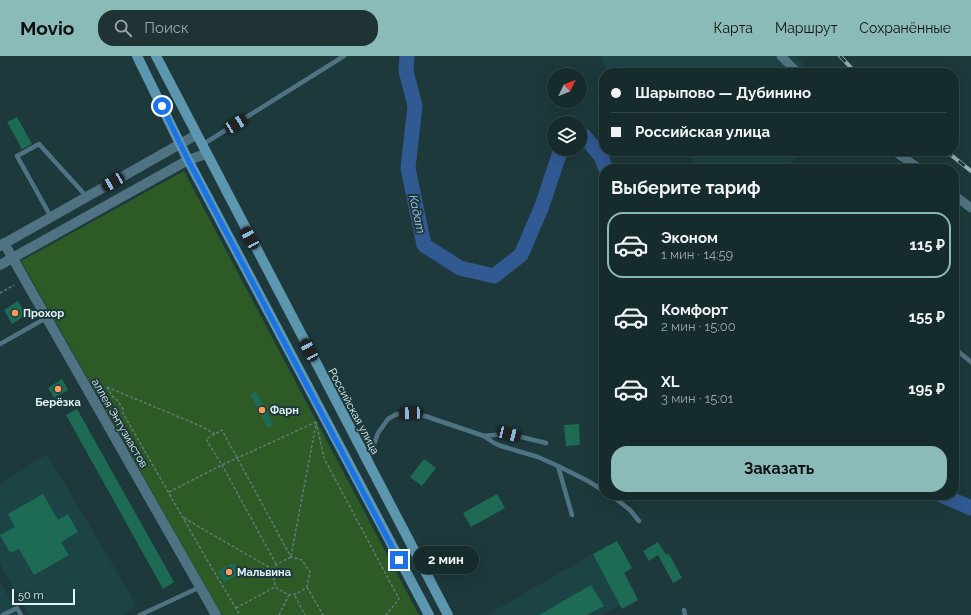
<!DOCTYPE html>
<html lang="ru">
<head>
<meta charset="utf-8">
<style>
  body { margin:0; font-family:Raleway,sans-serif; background:#1f3334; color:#f1f3f6; height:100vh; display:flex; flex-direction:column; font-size:15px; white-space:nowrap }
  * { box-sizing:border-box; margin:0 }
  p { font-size:13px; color:#9ea7a9 }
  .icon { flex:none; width:22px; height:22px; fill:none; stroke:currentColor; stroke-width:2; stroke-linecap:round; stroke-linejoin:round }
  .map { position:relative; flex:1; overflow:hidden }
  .details { position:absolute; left:599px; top:108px; width:360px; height:336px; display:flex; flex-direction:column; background:#162b2c; border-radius:16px; box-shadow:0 4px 16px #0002,0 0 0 1px #354748 }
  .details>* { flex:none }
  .top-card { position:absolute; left:599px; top:12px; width:360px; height:88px; border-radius:16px; box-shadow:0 4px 16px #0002,0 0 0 1px #354748; display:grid; align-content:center; height:88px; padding:0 12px; background:#162b2c }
  .needle { width:26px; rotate:47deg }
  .controls { position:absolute; left:547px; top:12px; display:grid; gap:8px }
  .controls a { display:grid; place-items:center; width:40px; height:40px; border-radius:50%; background:#162b2c; box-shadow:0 4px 16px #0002,0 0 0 1px #354748; font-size:20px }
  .scale { position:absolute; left:12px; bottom:10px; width:63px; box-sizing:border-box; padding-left:4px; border:2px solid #e3f3f4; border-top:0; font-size:11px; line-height:14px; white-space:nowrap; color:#e3f3f4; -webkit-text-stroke:3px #1d393b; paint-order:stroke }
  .end { position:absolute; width:18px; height:18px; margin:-9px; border:5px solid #1a73e8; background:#fff; box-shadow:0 0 0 2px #fff }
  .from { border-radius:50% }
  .bubble { position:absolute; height:28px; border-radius:14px; background:#162b2c; box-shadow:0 4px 16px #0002,0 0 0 1px #354748; font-size:13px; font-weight:700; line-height:28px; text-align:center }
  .car { position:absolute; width:12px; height:24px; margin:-12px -6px; border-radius:5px; box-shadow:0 0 3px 1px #0007; background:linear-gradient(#222 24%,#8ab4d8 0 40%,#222 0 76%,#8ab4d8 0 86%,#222 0) }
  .top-card b { display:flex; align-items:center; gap:14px; height:38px; font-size:15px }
  .top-card b+b { border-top:1px solid #354748 }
  .top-card i { width:10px; height:10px; background:#f1f3f6 }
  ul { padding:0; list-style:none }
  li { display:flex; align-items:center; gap:12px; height:66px; margin:0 8px 6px; padding:0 4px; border:2px solid transparent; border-radius:16px }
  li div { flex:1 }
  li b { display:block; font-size:15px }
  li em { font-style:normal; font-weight:700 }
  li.on { border-color:#8bbbb9 }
  li>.icon { width:36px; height:36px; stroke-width:1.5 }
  h2 { padding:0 12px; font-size:18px; line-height:48px }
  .primary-button { display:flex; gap:8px; margin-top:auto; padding:8px 12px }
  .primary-button a { flex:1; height:46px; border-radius:16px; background:#8bbbb9; color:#111; font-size:16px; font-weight:700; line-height:46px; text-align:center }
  header { display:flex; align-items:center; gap:24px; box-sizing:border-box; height:56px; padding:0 20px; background:#8bbbb9; color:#111 }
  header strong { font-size:19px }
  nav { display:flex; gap:22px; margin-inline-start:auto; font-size:14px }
  .search { width:280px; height:36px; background:#1f3334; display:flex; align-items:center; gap:10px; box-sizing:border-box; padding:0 14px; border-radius:16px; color:#9ea7a9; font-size:15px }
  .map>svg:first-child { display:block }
  .built { fill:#1c4446 }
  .green { fill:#2e5a26 }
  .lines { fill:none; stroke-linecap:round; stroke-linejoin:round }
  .river { stroke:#315a93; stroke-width:15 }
  .building { fill:#1d6b55 }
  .path { stroke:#637a7c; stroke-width:1.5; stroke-dasharray:3 2; stroke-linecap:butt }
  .service { stroke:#507383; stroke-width:4.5 }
  .minor { stroke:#507383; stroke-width:9 }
  .tertiary { stroke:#507383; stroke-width:10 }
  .secondary { stroke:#5d96af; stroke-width:10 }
  .rail-casing { stroke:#98acae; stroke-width:4 }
  .rail { stroke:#1d393b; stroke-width:2.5; stroke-dasharray:8; stroke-linecap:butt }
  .route { stroke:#1a73e8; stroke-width:5 }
  .poi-dot { fill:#fe9b59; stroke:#1d393b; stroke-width:1.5 }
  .labels { text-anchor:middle; stroke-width:4; stroke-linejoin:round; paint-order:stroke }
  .poi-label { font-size:11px; font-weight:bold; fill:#e3f3f4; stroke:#1d393b; text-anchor:start }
  .street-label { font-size:11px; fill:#e3f3f4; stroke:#1d393b }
  .water-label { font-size:12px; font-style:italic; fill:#a6c9fc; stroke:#1d393b }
</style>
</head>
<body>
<header>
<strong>Movio</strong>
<div class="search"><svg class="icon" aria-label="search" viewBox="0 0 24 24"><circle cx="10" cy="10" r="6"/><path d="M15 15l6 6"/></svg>Поиск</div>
<nav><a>Карта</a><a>Маршрут</a><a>Сохранённые</a></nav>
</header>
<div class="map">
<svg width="971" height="559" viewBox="0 0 971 559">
  <rect width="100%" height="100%" fill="#1d393b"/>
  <g class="built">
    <path d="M601 0H796L812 17H607Z"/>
    <path d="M682 95H805L783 113H701Z"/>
    <path d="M47 398 137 550 122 559H29L0 508V428Z"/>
    <path d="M608 488 638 541 623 547 602 559H487L596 496Z"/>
    <path d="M0 526 19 559H0Z"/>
  </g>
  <path class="green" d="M184 115 419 559H222L21 205Z"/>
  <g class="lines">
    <g class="river">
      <path d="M407 0 406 15 415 50 408 112 424 189 460 212 494 220 521 199 542 150 561 93"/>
      <path d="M580 79H583L601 100 606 113"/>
      <path d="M941 439 971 452"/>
    </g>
  </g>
  <g class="building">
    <path d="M17 61 32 88 22 93 7 66Z"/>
    <path d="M18 245 26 259 12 268 4 254Z"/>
    <path d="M62 323 68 334 54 342 48 332Z"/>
    <path d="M256 335 274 369 268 372 250 338Z"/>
    <path d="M77 353 174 526 163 533 66 359Z"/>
    <path d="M579 368 580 389 566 390 564 369Z"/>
    <path d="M424 403 436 412 422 430 410 421Z"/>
    <path d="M43 438 58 464 68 458 78 476 61 486 69 499 34 519 19 493 10 497 0 479 15 471 8 458Z"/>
    <path d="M497 438 505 452 471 471 463 457Z"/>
    <path d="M617 485 632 512 624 517 638 544 622 553 593 498Z"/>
    <path d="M658 486 666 499 669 498 682 522 673 527 658 499 649 505 643 495Z"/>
    <path d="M234 507 240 518 224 526 218 515Z"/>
    <path d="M591 529 604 550 587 559H539Z"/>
  </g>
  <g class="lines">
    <g class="path">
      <path d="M0 237 14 229"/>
      <path d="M107 331 113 341 117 344 123 353V357L206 502 240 559"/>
      <path d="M107 331 203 371 215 378"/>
      <path d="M316 366 324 402 399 543 386 559"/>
      <path d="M169 436 222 409 316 366"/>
      <path d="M184 462 272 513"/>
      <path d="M291 500 316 368"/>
      <path d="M276 508 222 409 206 383 222 374 291 501 302 504 310 516 307 531C291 542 292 541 275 531 272 508 271 511 291 501"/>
      <path d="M307 531 323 559"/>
      <path d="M295 540 305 559"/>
      <path d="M236 552 275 531"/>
      <path d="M279 559 289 539"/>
    </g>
    <g class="service">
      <path d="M202 89 344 0"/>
      <path d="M51 161 17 100 39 88 87 141"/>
      <path d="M0 288 46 262"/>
      <path d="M954 292 971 306"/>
      <path d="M484 380 494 379 509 378 546 387"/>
      <path d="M368 405 378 377 388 363 395 359 402 357H411L422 359 484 380 494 387 501 390 538 401 558 410 588 425 604 435"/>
      <path d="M558 410 572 459"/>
      <path d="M611 439 630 454 639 465"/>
      <path d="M684 554 685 559"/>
      <path d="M3 559 17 552 21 559"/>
      <path d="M140 559 200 531"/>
    </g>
    <g class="minor">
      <path d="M781 0 798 17"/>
      <path d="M894 95 920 113"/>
      <path d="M954 139 971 152"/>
    </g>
    <g class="tertiary">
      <path d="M4 187 216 559"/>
      <path d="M0 190 196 79"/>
      <path d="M0 209 188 104 206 98"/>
    </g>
    <g class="secondary">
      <path d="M137 0 188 104 429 559"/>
      <path d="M156 0 448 559"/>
    </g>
    <g class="rail-casing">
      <g id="rail">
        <path d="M840 0 856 17"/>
        <path d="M946 95 971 115"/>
      </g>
    </g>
    <use href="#rail" class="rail"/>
  </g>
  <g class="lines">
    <path class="route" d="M162 50 188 104 399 504"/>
  </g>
  <g class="poi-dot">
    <circle cx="15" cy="257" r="4"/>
    <circle cx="58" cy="333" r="4"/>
    <circle cx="262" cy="354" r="4"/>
    <circle cx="229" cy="516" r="4"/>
  </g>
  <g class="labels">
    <g class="poi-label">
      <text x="23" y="261">Прохор</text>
      <text x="58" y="350" text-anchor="middle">Берёзка</text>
      <text x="270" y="358">Фарн</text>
      <text x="237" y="520">Мальвина</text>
    </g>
    <g class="street-label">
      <text transform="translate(354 355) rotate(62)" y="4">Российская улица</text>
      <text transform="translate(120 367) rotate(60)" y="4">аллея Энтузиастов</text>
    </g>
    <g class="water-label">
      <text transform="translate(417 158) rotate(78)" y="4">Кадат</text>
    </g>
  </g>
</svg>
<div class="controls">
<a><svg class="needle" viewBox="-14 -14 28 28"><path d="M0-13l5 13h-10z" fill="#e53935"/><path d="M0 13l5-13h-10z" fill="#9ea7a9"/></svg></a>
<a><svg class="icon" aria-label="layers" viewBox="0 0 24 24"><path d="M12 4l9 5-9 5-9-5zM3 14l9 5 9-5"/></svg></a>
</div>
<div class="scale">50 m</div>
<i class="end from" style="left:162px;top:50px"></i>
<i class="end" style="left:399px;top:504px"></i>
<div class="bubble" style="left:413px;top:490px;width:66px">2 мин</div>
<i class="car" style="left:236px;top:68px;rotate:58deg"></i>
<i class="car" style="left:113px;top:126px;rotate:240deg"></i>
<i class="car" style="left:250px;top:182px;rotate:332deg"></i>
<i class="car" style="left:309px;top:294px;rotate:332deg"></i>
<i class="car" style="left:411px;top:357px;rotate:268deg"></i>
<i class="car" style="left:509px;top:378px;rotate:104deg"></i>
<div class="top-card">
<b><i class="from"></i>Шарыпово — Дубинино</b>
<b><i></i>Российская улица</b>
</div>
<section class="details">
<h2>Выберите тариф</h2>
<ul>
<li class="on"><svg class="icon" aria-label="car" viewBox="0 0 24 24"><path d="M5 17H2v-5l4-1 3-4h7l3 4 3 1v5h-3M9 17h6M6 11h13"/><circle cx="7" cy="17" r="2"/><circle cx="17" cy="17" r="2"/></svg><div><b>Эконом</b><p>1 мин · 14:59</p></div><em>115 ₽</em></li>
<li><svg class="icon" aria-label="car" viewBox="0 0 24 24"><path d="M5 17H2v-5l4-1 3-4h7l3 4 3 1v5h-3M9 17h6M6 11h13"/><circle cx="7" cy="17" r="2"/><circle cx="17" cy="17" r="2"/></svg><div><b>Комфорт</b><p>2 мин · 15:00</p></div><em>155 ₽</em></li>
<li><svg class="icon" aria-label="car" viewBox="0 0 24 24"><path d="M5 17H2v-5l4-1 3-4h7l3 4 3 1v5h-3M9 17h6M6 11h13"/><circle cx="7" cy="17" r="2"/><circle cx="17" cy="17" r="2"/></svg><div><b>XL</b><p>3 мин · 15:01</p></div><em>195 ₽</em></li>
</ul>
<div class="primary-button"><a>Заказать</a></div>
</section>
</div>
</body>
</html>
